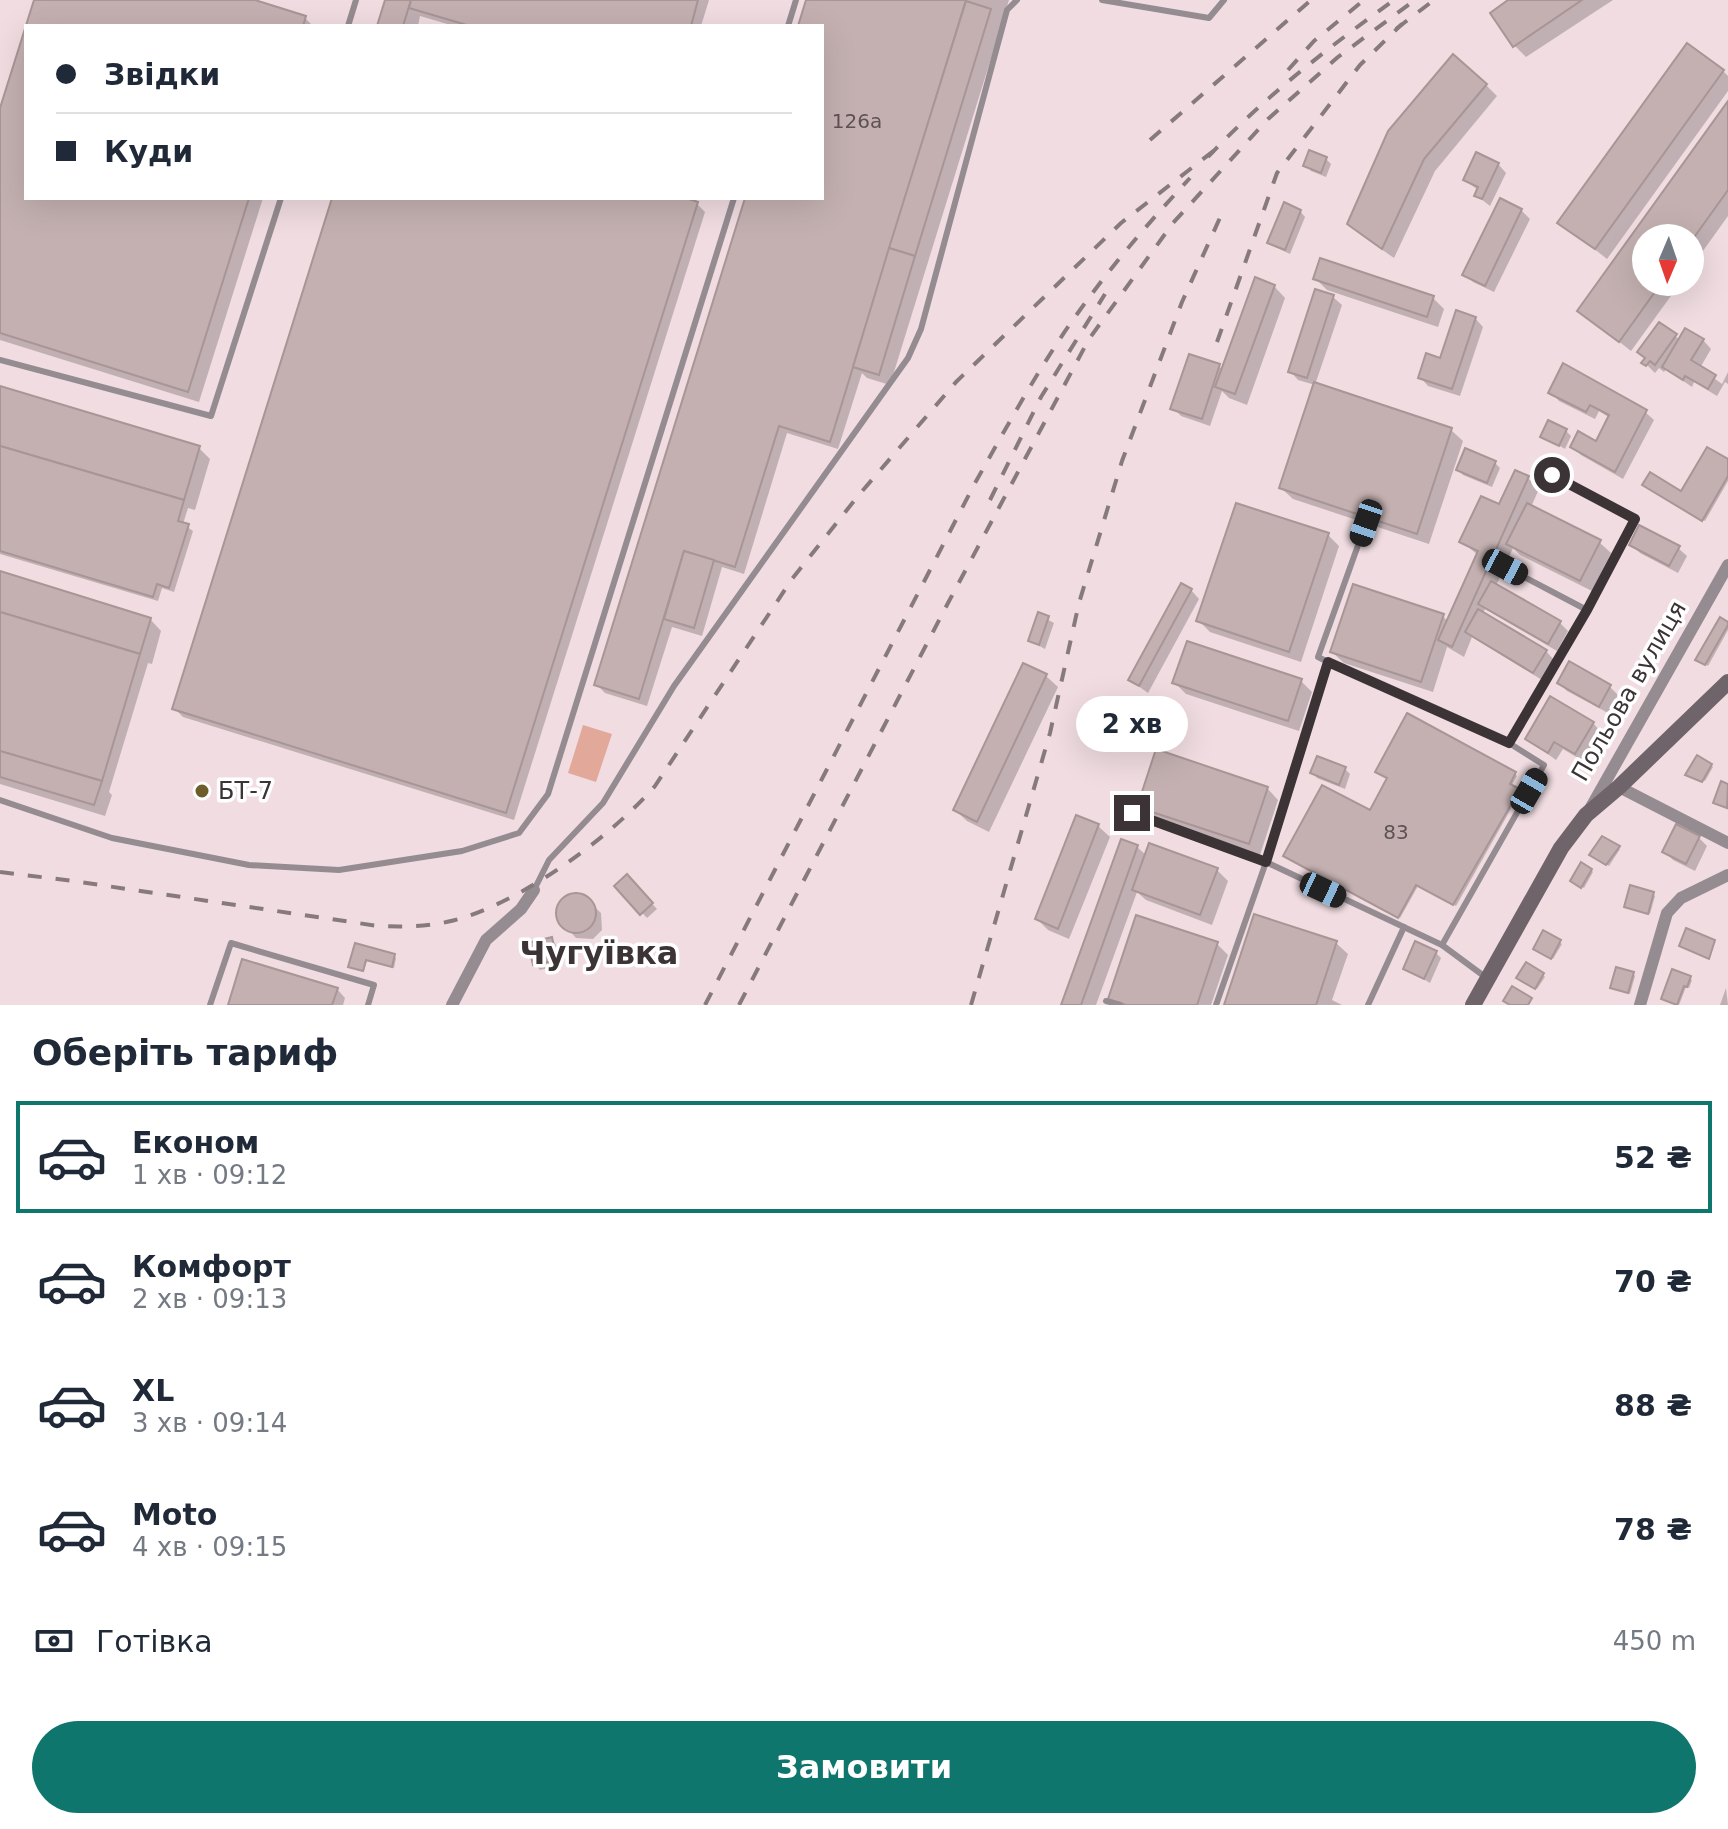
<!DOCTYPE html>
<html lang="uk">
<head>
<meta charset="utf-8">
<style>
  body { margin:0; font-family:"DejaVu Sans",sans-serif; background:#f2f2f3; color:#1f2937; height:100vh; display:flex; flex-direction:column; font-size:30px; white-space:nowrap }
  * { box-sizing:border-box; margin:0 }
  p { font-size:26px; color:#747a83 }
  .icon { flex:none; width:44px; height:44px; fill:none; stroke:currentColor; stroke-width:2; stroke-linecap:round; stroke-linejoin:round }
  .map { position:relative; height:1005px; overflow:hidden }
  .drawer { display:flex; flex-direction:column; background:#fff; flex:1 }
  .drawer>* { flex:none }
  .guide { position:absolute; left:24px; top:24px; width:800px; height:176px; border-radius:0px; box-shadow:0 8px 32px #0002; display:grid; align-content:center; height:176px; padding:0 32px; background:#fff }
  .needle { width:52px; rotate:182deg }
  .fabs { position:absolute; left:1632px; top:224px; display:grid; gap:16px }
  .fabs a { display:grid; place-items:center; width:72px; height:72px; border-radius:50%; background:#fff; box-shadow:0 8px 32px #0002; font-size:40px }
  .end { position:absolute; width:36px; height:36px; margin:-18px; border:10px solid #3b3336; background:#fff; box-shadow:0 0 0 4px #fff }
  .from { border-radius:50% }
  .bubble { position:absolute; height:56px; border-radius:28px; background:#fff; box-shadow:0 8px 32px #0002; font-size:26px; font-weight:600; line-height:56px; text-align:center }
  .car { position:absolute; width:24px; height:48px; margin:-24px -12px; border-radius:10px; box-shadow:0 0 6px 2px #0007; background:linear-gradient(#222 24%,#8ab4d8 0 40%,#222 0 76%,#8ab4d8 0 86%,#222 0) }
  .guide b { display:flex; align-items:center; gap:28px; height:76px; font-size:30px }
  .guide b+b { border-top:2px solid #e0e1e3 }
  .guide i { width:20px; height:20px; background:#1f2937 }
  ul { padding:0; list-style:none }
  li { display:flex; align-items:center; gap:24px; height:112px; margin:0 16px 12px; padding:0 16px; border:4px solid transparent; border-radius:0px }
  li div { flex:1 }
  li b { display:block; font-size:30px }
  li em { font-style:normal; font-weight:600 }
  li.on { border-color:#0f766e }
  li>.icon { width:72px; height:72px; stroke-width:1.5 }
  h2 { padding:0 32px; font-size:36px; line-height:96px }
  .pay { display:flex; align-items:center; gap:20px; height:88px; padding:0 32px; font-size:30px }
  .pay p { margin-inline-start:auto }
  .button { display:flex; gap:16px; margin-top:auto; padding:16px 32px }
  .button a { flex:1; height:92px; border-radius:48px; background:#0f766e; color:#fff; font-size:32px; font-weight:600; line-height:92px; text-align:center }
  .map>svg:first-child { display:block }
  .green { fill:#e2a99a }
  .shadow { fill:#0003 }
  .building { fill:#c4b0b0; stroke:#a89595; stroke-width:2 }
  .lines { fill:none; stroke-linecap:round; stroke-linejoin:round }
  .service { stroke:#948c91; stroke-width:6 }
  .minor { stroke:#948c91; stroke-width:12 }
  .secondary { stroke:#6e646a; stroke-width:16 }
  .rail { stroke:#877a7e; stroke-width:4; stroke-dasharray:14 14; stroke-linecap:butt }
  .route { stroke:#3b3336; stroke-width:10 }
  .poi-dot { fill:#6e5c2a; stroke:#fff; stroke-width:3 }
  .labels { text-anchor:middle; stroke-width:7; stroke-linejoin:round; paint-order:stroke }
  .number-label { font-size:20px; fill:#5d5254 }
  .street-label { font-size:24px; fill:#3b3336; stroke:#fff }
  .poi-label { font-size:24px; fill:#3b3336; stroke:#fff; text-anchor:start }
  .district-label { font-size:32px; font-weight:bold; fill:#3b3336; stroke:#fff }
</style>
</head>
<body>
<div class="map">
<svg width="1728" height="1005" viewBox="0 0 1728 1005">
  <rect width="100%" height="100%" fill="#f0dce1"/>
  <path class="green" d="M583 725 612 734 596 782 568 773Z"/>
  <g class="shadow">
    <path d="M36 0H249L305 18 313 26H28Z"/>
    <path d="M387 0H709L701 26H454L420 16 418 26H379Z"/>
    <path d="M808 0H1009L890 385 867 378 862 373 838 449 787 433 744 574 722 567 702 636 672 627 647 706 605 693 597 685 747 198H822V26H800Z"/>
    <path d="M1512 0H1613L1526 57 1515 46 1493 13Z"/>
    <path d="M26 32V198H263L199 402 0 340V115Z"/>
    <path d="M1723 71 1728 76V91L1607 259 1560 222Z"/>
    <path d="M1486 85 1497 96 1435 171 1394 258 1361 235 1349 223Z"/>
    <path d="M1728 104V216L1690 269V238H1646V282H1681L1631 351 1580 311Z"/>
    <path d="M1326 159 1331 164 1326 177 1311 171 1306 165Z"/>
    <path d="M1498 164 1506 173 1490 206 1476 195 1478 190 1465 180Z"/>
    <path d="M334 198H679L697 204 705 212 514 820 183 717 174 708Z"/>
    <path d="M1521 210 1530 219 1494 292 1473 282 1465 274Z"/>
    <path d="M1300 211 1305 217 1290 254 1275 247 1269 242Z"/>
    <path d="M1315 278 1433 298 1444 309 1438 327 1327 290Z"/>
    <path d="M1274 286 1285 298 1247 405 1229 398 1222 391 1210 426 1181 416 1173 408 1219 366 1223 370Z"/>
    <path d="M1333 297 1342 305 1315 385 1451 430 1463 441 1429 544 1293 499 1281 488 1315 385 1298 380 1290 371Z"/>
    <path d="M1475 318 1483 327 1460 396 1428 386 1420 377 1441 360Z"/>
    <path d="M1659 324 1680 340H1703L1711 349 1700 368 1722 384 1728 372V384L1725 382 1717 396 1694 382 1692 387 1666 369 1664 372 1659 368 1655 373 1644 362Z"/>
    <path d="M0 389 199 448 210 459 195 510 188 508 183 524 193 531 174 592 162 588 158 601 0 554Z"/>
    <path d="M1551 392 1645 412 1654 420 1623 479 1581 455 1572 447 1596 444 1610 418 1599 411 1595 419 1559 401Z"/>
    <path d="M1566 431 1571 436 1565 449 1543 436Z"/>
    <path d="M1728 462V481L1705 521 1646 487 1682 494Z"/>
    <path d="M1495 463 1500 468 1492 487 1463 475 1458 470Z"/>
    <path d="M1528 478 1539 489 1531 507 1599 542 1611 553 1592 591 1520 555 1513 548 1496 586 1560 623 1568 631 1557 651 1485 609 1483 614 1546 651 1554 660 1542 680 1472 637 1464 657 1447 647 1433 692 1344 663 1332 652 1443 616 1448 622 1478 555 1461 541Z"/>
    <path d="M1328 535 1339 546 1301 662 1210 632 1198 620Z"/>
    <path d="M1631 544 1678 548 1687 556 1678 573 1640 553Z"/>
    <path d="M0 574 150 619 161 631 152 664 148 663 109 792 112 795 105 816 0 784Z"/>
    <path d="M1191 590 1199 599 1148 693 1130 680Z"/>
    <path d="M1039 615 1054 623 1045 649 1030 641Z"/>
    <path d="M1728 624V630L1708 666 1700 661Z"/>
    <path d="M1024 666 1046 676 1058 687 989 832 967 821 955 810Z"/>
    <path d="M1301 681 1312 692 1299 731 1186 694 1175 683Z"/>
    <path d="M1559 683 1610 687 1618 695 1608 713 1567 691Z"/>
    <path d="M1130 716 1135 721 1124 742 1103 729Z"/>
    <path d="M1593 723 1601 732 1583 761 1563 749 1556 760 1527 739Z"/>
    <path d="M1318 758 1345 769 1350 774 1345 789 1317 778 1312 772Z"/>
    <path d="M1711 765 1713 767 1705 781 1688 774Z"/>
    <path d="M1515 774 1517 776 1511 787 1520 793 1456 906 1418 886 1400 918 1287 857 1370 813 1389 779Z"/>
    <path d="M1267 788 1278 800 1260 855 1150 818 1139 807Z"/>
    <path d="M1098 826 1110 837 1069 939 1048 930 1037 919Z"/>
    <path d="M1699 838 1707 846 1695 871 1673 860 1665 852Z"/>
    <path d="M1137 847 1147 856 1217 870 1228 881 1212 925 1146 900 1137 892 1096 1005H1064Z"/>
    <path d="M1618 847 1620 849 1609 866 1594 857Z"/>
    <path d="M1591 870 1593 872 1584 888 1574 883Z"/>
    <path d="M627 877 657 909 647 918 617 886Z"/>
    <path d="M1653 894 1655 896 1650 914 1628 908Z"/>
    <path d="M571 895 583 896 601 913 602 930 593 939 576 938 559 919V907Z"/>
    <path d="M1544 933 1562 944 1553 959 1537 950Z"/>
    <path d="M551 940 556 945 561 965 540 970 535 964Z"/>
    <path d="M1336 943 1348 954 1332 1000 1342 1005H1226Z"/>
    <path d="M1217 944 1228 955 1211 1005H1117Z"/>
    <path d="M356 946 394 956 396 958 394 968 367 961 364 971 353 968Z"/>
    <path d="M1436 953 1441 958 1430 983 1405 968Z"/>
    <path d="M1673 971 1692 980 1689 988 1686 987 1679 1005 1665 1001Z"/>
    <path d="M1633 974 1635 976 1630 994 1612 988Z"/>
    <path d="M1543 975 1545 977 1537 989 1521 980Z"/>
    <path d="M1726 988 1728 1005H1720Z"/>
    <path d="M337 989 345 998 343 1005H230Z"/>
  </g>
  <g class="building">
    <path d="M34 0H255L306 16 303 26H26V198H249L188 392 0 333V108Z"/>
    <path d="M385 0H411L403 26H377Z"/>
    <path d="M411 0H698L691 26H470L409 8Z"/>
    <path d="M806 0H966L830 442 779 426 735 567 684 551 639 699 594 685 745 198H822V26H798Z"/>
    <path d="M1508 0H1582L1513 47 1490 13Z"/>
    <path d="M966 1 991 9 915 256 889 248Z"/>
    <path d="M1687 43 1724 70 1595 249 1557 223Z"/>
    <path d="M1453 54 1487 84 1424 159 1382 249 1347 224 1388 131Z"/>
    <path d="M1728 101V190L1690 243V238H1646V282H1662L1619 342 1577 311Z"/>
    <path d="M1309 150 1327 157 1321 173 1303 166Z"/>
    <path d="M1476 152 1499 163 1482 199 1474 196 1478 187 1463 180Z"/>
    <path d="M332 198H686L698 202 506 813 172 709Z"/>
    <path d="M1500 198 1522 209 1485 286 1462 275Z"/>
    <path d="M1284 202 1301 210 1285 250 1267 243Z"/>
    <path d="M889 248 915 256 879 375 853 367Z"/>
    <path d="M1320 258 1434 296 1427 317 1313 279Z"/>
    <path d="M1255 277 1275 285 1235 394 1215 387Z"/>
    <path d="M1315 289 1334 295 1307 378 1288 372Z"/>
    <path d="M1456 310 1476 317 1452 389 1418 378 1426 353 1440 358Z"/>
    <path d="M1659 322 1677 334 1655 365 1650 361 1646 366 1641 363 1645 358 1637 352Z"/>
    <path d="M1685 328 1704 339 1691 360 1716 375 1708 389 1685 376 1683 380 1662 367Z"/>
    <path d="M1189 354 1220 364 1202 419 1170 409Z"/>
    <path d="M1563 363 1647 410 1615 472 1570 447 1578 431 1596 441 1609 415 1590 405 1586 412 1548 393Z"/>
    <path d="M1314 382 1452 428 1417 534 1279 488Z"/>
    <path d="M0 386 200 446 184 500 0 446Z"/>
    <path d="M1548 420 1567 429 1559 446 1540 437Z"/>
    <path d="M0 446 184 500 178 521 189 524 169 588 157 584 153 597 0 551Z"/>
    <path d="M1707 447 1728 459V476L1702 521 1642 485 1650 472 1681 491Z"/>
    <path d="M1465 448 1496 461 1487 483 1456 470Z"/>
    <path d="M1515 470 1529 476 1452 647 1438 640 1478 551 1459 542 1481 496 1499 504Z"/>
    <path d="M1236 503 1329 533 1289 652 1196 621Z"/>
    <path d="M1527 503 1601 540 1580 581 1506 544Z"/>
    <path d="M1639 525 1680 546 1669 566 1629 545Z"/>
    <path d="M684 551 714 560 694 628 664 619Z"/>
    <path d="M0 571 151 618 140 654 0 612Z"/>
    <path d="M1491 581 1561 621 1548 644 1478 604Z"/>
    <path d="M1181 583 1192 589 1139 686 1128 680Z"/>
    <path d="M1353 584 1444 614 1421 682 1330 652Z"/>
    <path d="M1478 609 1547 650 1533 673 1465 632Z"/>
    <path d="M0 612 140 654 102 781 0 751Z"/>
    <path d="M1038 612 1049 616 1039 645 1028 641Z"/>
    <path d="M1720 617 1728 622V625L1705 665 1695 660Z"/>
    <path d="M1187 641 1302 679 1288 721 1172 683Z"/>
    <path d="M1569 661 1611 685 1599 707 1557 683Z"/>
    <path d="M1023 663 1047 674 977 822 953 810Z"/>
    <path d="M1550 696 1594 722 1575 754 1554 742 1548 753 1525 739Z"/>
    <path d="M1112 705 1131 715 1119 738 1100 729Z"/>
    <path d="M1407 713 1516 772 1510 784 1520 789 1453 905 1416 885 1398 918 1283 856 1322 785 1370 810 1387 778 1375 772Z"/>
    <path d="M1156 749 1268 787 1249 844 1137 807Z"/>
    <path d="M0 751 102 781 94 805 0 777Z"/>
    <path d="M1697 755 1712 764 1702 782 1685 775Z"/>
    <path d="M1317 756 1346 767 1339 785 1310 773Z"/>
    <path d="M1721 781 1728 784 1727 808 1713 803Z"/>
    <path d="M1076 815 1099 824 1058 929 1035 919Z"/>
    <path d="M1676 824 1700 836 1686 864 1662 852Z"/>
    <path d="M1602 836 1620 846 1606 865 1589 855Z"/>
    <path d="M1121 839 1138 845 1081 1005H1061Z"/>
    <path d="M1149 843 1218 868 1200 915 1132 890Z"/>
    <path d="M1581 862 1592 869 1581 888 1570 881Z"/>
    <path d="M627 874 653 903 640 915 614 886Z"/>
    <path d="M1630 885 1654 892 1648 914 1624 907Z"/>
    <circle cx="576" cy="913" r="20"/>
    <path d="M1254 914 1337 941 1316 1005H1224Z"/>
    <path d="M1136 915 1218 942 1197 1005H1126L1108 999Z"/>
    <path d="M1686 928 1715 940 1709 959 1679 946Z"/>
    <path d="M1543 930 1561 940 1551 959 1533 949Z"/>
    <path d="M552 937 557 960 533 965 528 943Z"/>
    <path d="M1415 941 1437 951 1424 979 1403 969Z"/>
    <path d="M355 943 395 954 392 967 366 960 363 971 348 967Z"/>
    <path d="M242 959 338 988 332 1005H228Z"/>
    <path d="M1526 962 1544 973 1535 989 1516 978Z"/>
    <path d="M1616 967 1634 972 1628 993 1610 988Z"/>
    <path d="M1672 969 1691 976 1687 987 1684 986 1677 1005 1661 999Z"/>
    <path d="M1512 986 1532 998 1528 1005H1510L1503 1001Z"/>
  </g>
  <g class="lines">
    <g class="service">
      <path d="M1102 0 1209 18 1224 0"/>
      <path d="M348 26 356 0"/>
      <path d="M788 26 796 0"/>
      <path d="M0 360 211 416 281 198"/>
      <path d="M1505 567 1587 610"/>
      <path d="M1328 662 1509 743 1544 765 1442 945"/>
      <path d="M1509 743 1587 610 1635 519 1552 475"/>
      <path d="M0 800 112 838 249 865 339 870 462 851 519 833 548 794 734 198"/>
      <path d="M1132 813 1266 862 1442 945 1488 979"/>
      <path d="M534 890 549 860 603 803 674 686 908 358 921 329 1007 10 1017 0"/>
      <path d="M1106 1001 1120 1005"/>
      <path d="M210 1005 231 943 374 985 368 1005"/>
      <path d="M1216 1005 1266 862 1328 662 1318 657 1366 523"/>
      <path d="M1368 1005 1404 927"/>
    </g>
    <g class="minor">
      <path d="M1619 787 1728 843"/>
      <path d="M1590 809 1728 565"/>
      <path d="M452 1005 486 940 521 909 534 890"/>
      <path d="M1640 1005 1667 913 1681 898 1728 875"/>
    </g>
    <path class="secondary" d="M1473 1005 1561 848 1586 815 1619 787 1728 682"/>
    <g class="rail">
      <path d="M1396 29 1434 0"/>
      <path d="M1288 70 1314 41 1364 0"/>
      <path d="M1150 140 1311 0"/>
      <path d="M1208 157C1263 98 1329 47 1394 0"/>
      <path d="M1217 342 1277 173 1360 65 1402 24"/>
      <path d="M990 500 1041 397 1105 294"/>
      <path d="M0 872 73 881 378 926C403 927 427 927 451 921 518 905 610 838 655 786L792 579 858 496 956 382 1121 223 1216 149"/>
      <path d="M705 1005 975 483C1008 425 1040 365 1080 310 1113 264 1151 220 1190 178"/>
      <path d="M739 1005 948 603 1089 339 1173 223 1268 119 1338 57 1415 0"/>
      <path d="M971 1005 1050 733 1079 603 1122 461 1182 302 1223 211"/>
    </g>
  </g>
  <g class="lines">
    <path class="route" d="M1132 813 1266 862 1328 662 1509 743 1587 610 1635 519 1552 475"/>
  </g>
  <circle class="poi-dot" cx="202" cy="791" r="8"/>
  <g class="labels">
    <g class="number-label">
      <text x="857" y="128">126а</text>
      <text x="1396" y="839">83</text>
    </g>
    <g class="street-label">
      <text transform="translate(1629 691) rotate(-60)" y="8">Польова вулиця</text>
    </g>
    <g class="poi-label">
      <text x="218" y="799">БТ-7</text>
    </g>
    <g class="district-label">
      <text x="599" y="964">Чугуївка</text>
    </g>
  </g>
</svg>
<div class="fabs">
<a><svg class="needle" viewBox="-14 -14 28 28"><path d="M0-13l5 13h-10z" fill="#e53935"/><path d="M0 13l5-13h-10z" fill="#747a83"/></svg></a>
</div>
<i class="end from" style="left:1552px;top:475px"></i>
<i class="end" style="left:1132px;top:813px"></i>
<div class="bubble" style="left:1076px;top:696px;width:112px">2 хв</div>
<i class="car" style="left:1366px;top:523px;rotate:199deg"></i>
<i class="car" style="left:1505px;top:567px;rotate:118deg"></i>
<i class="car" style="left:1529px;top:791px;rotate:30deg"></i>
<i class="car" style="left:1323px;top:890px;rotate:115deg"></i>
<div class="guide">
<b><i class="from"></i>Звідки</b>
<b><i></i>Куди</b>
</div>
</div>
<section class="drawer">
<h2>Оберіть тариф</h2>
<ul>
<li class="on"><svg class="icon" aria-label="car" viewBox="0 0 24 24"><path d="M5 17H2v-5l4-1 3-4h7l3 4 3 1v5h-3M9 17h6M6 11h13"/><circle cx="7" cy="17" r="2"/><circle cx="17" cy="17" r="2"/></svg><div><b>Економ</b><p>1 хв · 09:12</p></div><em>52 ₴</em></li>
<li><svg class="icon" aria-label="car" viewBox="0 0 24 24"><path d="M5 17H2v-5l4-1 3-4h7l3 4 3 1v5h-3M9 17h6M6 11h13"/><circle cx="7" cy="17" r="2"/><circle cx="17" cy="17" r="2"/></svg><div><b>Комфорт</b><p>2 хв · 09:13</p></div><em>70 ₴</em></li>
<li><svg class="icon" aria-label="car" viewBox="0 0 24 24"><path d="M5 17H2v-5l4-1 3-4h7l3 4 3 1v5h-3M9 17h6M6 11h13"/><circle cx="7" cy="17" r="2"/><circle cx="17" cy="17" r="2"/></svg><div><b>XL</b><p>3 хв · 09:14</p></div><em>88 ₴</em></li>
<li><svg class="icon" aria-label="car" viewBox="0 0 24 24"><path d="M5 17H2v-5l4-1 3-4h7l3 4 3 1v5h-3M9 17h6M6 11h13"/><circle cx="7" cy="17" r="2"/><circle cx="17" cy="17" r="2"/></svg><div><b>Moto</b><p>4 хв · 09:15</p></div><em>78 ₴</em></li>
</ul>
<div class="pay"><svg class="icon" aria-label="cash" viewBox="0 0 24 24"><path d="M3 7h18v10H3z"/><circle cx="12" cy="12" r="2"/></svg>Готівка<p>450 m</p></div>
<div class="button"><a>Замовити</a></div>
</section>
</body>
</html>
